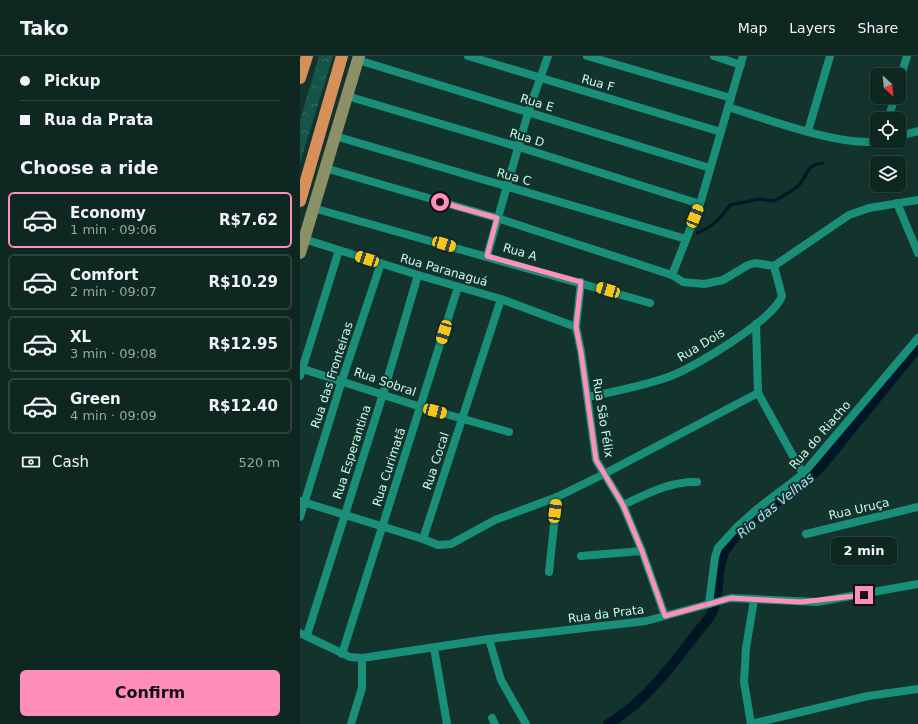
<!DOCTYPE html>
<html lang="en">
<head>
<meta charset="utf-8">
<style>
  body { margin:0; font-family:"DejaVu Sans",sans-serif; background:#172f2a; color:#f1f3f6; height:100vh; display:flex; flex-direction:column; font-size:15px; white-space:nowrap }
  * { box-sizing:border-box; margin:0 }
  p { font-size:13px; color:#9ba5a5 }
  .icon { flex:none; width:22px; height:22px; fill:none; stroke:currentColor; stroke-width:2; stroke-linecap:round; stroke-linejoin:round }
  .map { position:relative; flex:1; overflow:hidden }
  .side { display:flex; flex-direction:column; background:#0e2721; width:300px }
  .side>* { flex:none }
  .hud { display:grid; align-content:center; height:88px; padding:0 20px; background:#0e2721 }
  .needle { width:26px; rotate:153deg }
  .controls { position:absolute; left:570px; top:12px; display:grid; gap:8px }
  .controls a { display:grid; place-items:center; width:36px; height:36px; border-radius:6px; background:#0e2721; box-shadow:0 2px 10px #0003,0 0 0 1px #2e443f; font-size:20px }
  .end { position:absolute; width:18px; height:18px; margin:-9px; border:5px solid #ff8eba; background:#111; box-shadow:0 0 0 2px #111 }
  .from { border-radius:50% }
  .bubble { position:absolute; height:28px; border-radius:6px; background:#0e2721; box-shadow:0 2px 10px #0003,0 0 0 1px #2e443f; font-size:13px; font-weight:600; line-height:28px; text-align:center }
  .car { position:absolute; width:12px; height:24px; margin:-12px -6px; border-radius:5px; box-shadow:0 0 3px 1px #0007; background:linear-gradient(#f5c518 24%,#345 0 40%,#f5c518 0 76%,#345 0 86%,#f5c518 0) }
  .hud b { display:flex; align-items:center; gap:14px; height:38px; font-size:15px }
  .hud b+b { border-top:1px solid #2e443f }
  .hud i { width:10px; height:10px; background:#f1f3f6 }
  ul { padding:0; list-style:none }
  li { display:flex; align-items:center; gap:12px; height:56px; margin:0 8px 6px; padding:0 12px; border:2px solid #2e443f; border-radius:6px }
  li div { flex:1 }
  li b { display:block; font-size:15px }
  li em { font-style:normal; font-weight:600 }
  li.current { border-color:#ff8eba }
  li>.icon { width:36px; height:36px; stroke-width:1.5 }
  h2 { padding:0 20px; font-size:18px; line-height:48px }
  .pay { display:flex; align-items:center; gap:10px; height:44px; padding:0 20px; font-size:15px }
  .pay p { margin-inline-start:auto }
  .action { display:flex; gap:8px; margin-top:auto; padding:8px 20px }
  .action a { flex:1; height:46px; border-radius:6px; background:#ff8eba; color:#111; font-size:16px; font-weight:600; line-height:46px; text-align:center }
  header { display:flex; align-items:center; gap:24px; box-sizing:border-box; height:56px; padding:0 20px; background:#0e2721; border-bottom:1px solid #2e443f }
  header strong { font-size:19px }
  nav { display:flex; gap:22px; margin-inline-start:auto; font-size:14px }
  main { display:flex; flex:1; min-height:0 }
  .map>svg:first-child { display:block }
  .park { fill:url(#park-crowns) }
  .lines { fill:none; stroke-linecap:round; stroke-linejoin:round }
  .stream { stroke:#001626; stroke-width:3 }
  .canal { stroke:#001626; stroke-width:10 }
  .street { stroke:#198f79; stroke-width:8 }
  .primary { stroke:#8c9066; stroke-width:12 }
  .highway { stroke:#d8905a; stroke-width:12 }
  .route { stroke:#ff8eba; stroke-width:5 }
  .labels { text-anchor:middle; stroke-width:4; stroke-linejoin:round; paint-order:stroke }
  .street-label { font-size:12px; fill:#c9f9ec; stroke:#13342c }
  .water-label { font-size:13px; font-style:italic; fill:#aedefd; stroke:#13342c }
</style>
</head>
<body>
<header>
<strong>Tako</strong>
<nav><a>Map</a><a>Layers</a><a>Share</a></nav>
</header>
<main>
<section class="side">
<div class="hud">
<b><i class="from"></i>Pickup</b>
<b><i></i>Rua da Prata</b>
</div>
<h2>Choose a ride</h2>
<ul>
<li class="current"><svg class="icon" aria-label="car" viewBox="0 0 24 24"><path d="M5 17H2v-5l4-1 3-4h7l3 4 3 1v5h-3M9 17h6M6 11h13"/><circle cx="7" cy="17" r="2"/><circle cx="17" cy="17" r="2"/></svg><div><b>Economy</b><p>1 min · 09:06</p></div><em>R$7.62</em></li>
<li><svg class="icon" aria-label="car" viewBox="0 0 24 24"><path d="M5 17H2v-5l4-1 3-4h7l3 4 3 1v5h-3M9 17h6M6 11h13"/><circle cx="7" cy="17" r="2"/><circle cx="17" cy="17" r="2"/></svg><div><b>Comfort</b><p>2 min · 09:07</p></div><em>R$10.29</em></li>
<li><svg class="icon" aria-label="car" viewBox="0 0 24 24"><path d="M5 17H2v-5l4-1 3-4h7l3 4 3 1v5h-3M9 17h6M6 11h13"/><circle cx="7" cy="17" r="2"/><circle cx="17" cy="17" r="2"/></svg><div><b>XL</b><p>3 min · 09:08</p></div><em>R$12.95</em></li>
<li><svg class="icon" aria-label="car" viewBox="0 0 24 24"><path d="M5 17H2v-5l4-1 3-4h7l3 4 3 1v5h-3M9 17h6M6 11h13"/><circle cx="7" cy="17" r="2"/><circle cx="17" cy="17" r="2"/></svg><div><b>Green</b><p>4 min · 09:09</p></div><em>R$12.40</em></li>
</ul>
<div class="pay"><svg class="icon" aria-label="cash" viewBox="0 0 24 24"><path d="M3 7h18v10H3z"/><circle cx="12" cy="12" r="2"/></svg>Cash<p>520 m</p></div>
<div class="action"><a>Confirm</a></div>
</section>
<div class="map">
<svg width="618" height="668" viewBox="0 0 618 668">
  <defs>
    <pattern id="park-crowns" width="20" height="18" patternUnits="userSpaceOnUse"><rect width="20" height="18" fill="#155448"/><path d="M2 6a3 3 0 1 1 6 0M12 15a3 3 0 1 1 6 0" fill="none" stroke="#366d63"/></pattern>
  </defs>
  <rect width="100%" height="100%" fill="#13342c"/>
  <path class="park" d="M19 0H33L0 107V65Z"/>
  <g class="lines">
    <path class="stream" d="M397 177C414 170 419 164 430 149L460 143 474 145C482 140 492 136 499 129 509 118 505 109 523 107"/>
    <path class="canal" d="M308 668C344 647 368 614 393 582 399 573 409 564 413 555 421 535 415 508 428 490 452 458 491 440 520 412L618 291"/>
    <g class="street">
      <path d="M168 0 421 76"/>
      <path d="M287 0 431 42"/>
      <path d="M414 0 441 9"/>
      <path d="M58 4 410 112"/>
      <path d="M599 27 607 0"/>
      <path d="M47 40 219 91 400 148"/>
      <path d="M428 51C464 62 544 92 578 85"/>
      <path d="M588 63 595 41"/>
      <path d="M508 75 530 0"/>
      <path d="M35 80 386 183"/>
      <path d="M599 80 618 75"/>
      <path d="M25 112 197 162 372 219 383 226 404 228 423 224 448 209 455 207 474 210 549 159 569 152 618 144"/>
      <path d="M597 147 618 197"/>
      <path d="M13 152 350 247"/>
      <path d="M4 183 118 219 201 243 276 271"/>
      <path d="M187 200 228 57 248 0"/>
      <path d="M372 219 400 148 443 0"/>
      <path d="M281 226 276 271 281 295 296 404 323 449 342 495 365 560"/>
      <path d="M456 268 458 337 503 418"/>
      <path d="M0 312 121 351 209 376"/>
      <path d="M0 320 39 194"/>
      <path d="M288 341C316 335 344 330 371 320 395 311 473 264 482 240L474 210"/>
      <path d="M0 445 123 483 138 489 151 488 195 464 257 441 304 418 458 337"/>
      <path d="M323 449C347 438 370 425 397 426"/>
      <path d="M0 461 42 324 81 207"/>
      <path d="M506 478 618 451"/>
      <path d="M123 483 201 243"/>
      <path d="M281 500 342 495"/>
      <path d="M249 516 257 441"/>
      <path d="M409 548 415 501 418 492 437 471 456 454 503 418 618 282"/>
      <path d="M0 577 50 601 62 602 189 583 346 565 431 542 517 546 618 528"/>
      <path d="M7 579 83 338 118 219"/>
      <path d="M189 583 201 624 226 668"/>
      <path d="M134 592 147 668"/>
      <path d="M42 598 158 231"/>
      <path d="M192 662 195 668"/>
      <path d="M51 668 62 632V602"/>
      <path d="M451 668 568 640 618 633"/>
      <path d="M451 668 444 626 446 592 454 544"/>
    </g>
    <path class="primary" d="M0 197 59 0"/>
    <g class="highway">
      <path d="M0 22 7 0"/>
      <path d="M0 145 42 0"/>
    </g>
  </g>
  <g class="lines">
    <path class="route" d="M140 146 197 162 187 200 281 226 276 271 281 296 296 404 323 449 342 495 365 560 431 542 501 546 564 539"/>
  </g>
  <g class="labels">
    <g class="street-label">
      <text transform="translate(298 27) rotate(16)" y="4">Rua F</text>
      <text transform="translate(237 47) rotate(17)" y="4">Rua E</text>
      <text transform="translate(227 82) rotate(17)" y="4">Rua D</text>
      <text transform="translate(214 121) rotate(16)" y="4">Rua C</text>
      <text transform="translate(220 196) rotate(16)" y="4">Rua A</text>
      <text transform="translate(144 214) rotate(16)" y="4">Rua Paranaguá</text>
      <text transform="translate(401 289) rotate(-31)" y="4">Rua Dois</text>
      <text transform="translate(32 319) rotate(-72)" y="4">Rua das Fronteiras</text>
      <text transform="translate(85 326) rotate(19)" y="4">Rua Sobral</text>
      <text transform="translate(303 362) rotate(81)" y="4">Rua São Félix</text>
      <text transform="translate(520 379) rotate(-49)" y="4">Rua do Riacho</text>
      <text transform="translate(52 396) rotate(-72)" y="4">Rua Esperantina</text>
      <text transform="translate(136 405) rotate(-72)" y="4">Rua Cocal</text>
      <text transform="translate(89 411) rotate(-72)" y="4">Rua Curimatã</text>
      <text transform="translate(559 453) rotate(-13)" y="4">Rua Uruça</text>
      <text transform="translate(306 558) rotate(-7)" y="4">Rua da Prata</text>
    </g>
    <g class="water-label">
      <text transform="translate(475 449) rotate(-39)" y="5">Rio das Velhas</text>
    </g>
  </g>
</svg>
<div class="controls">
<a><svg class="needle" viewBox="-14 -14 28 28"><path d="M0-13l5 13h-10z" fill="#e53935"/><path d="M0 13l5-13h-10z" fill="#9ba5a5"/></svg></a>
<a><svg class="icon" aria-label="locate" viewBox="0 0 24 24"><circle cx="12" cy="12" r="6"/><path d="M12 2v4M12 18v4M2 12h4M18 12h4"/></svg></a>
<a><svg class="icon" aria-label="layers" viewBox="0 0 24 24"><path d="M12 4l9 5-9 5-9-5zM3 14l9 5 9-5"/></svg></a>
</div>
<i class="end from" style="left:140px;top:146px"></i>
<i class="end" style="left:564px;top:539px"></i>
<div class="bubble" style="left:531px;top:481px;width:66px">2 min</div>
<i class="car" style="left:395px;top:160px;rotate:22deg"></i>
<i class="car" style="left:144px;top:188px;rotate:106deg"></i>
<i class="car" style="left:67px;top:203px;rotate:288deg"></i>
<i class="car" style="left:308px;top:234px;rotate:287deg"></i>
<i class="car" style="left:144px;top:276px;rotate:197deg"></i>
<i class="car" style="left:135px;top:355px;rotate:105deg"></i>
<i class="car" style="left:255px;top:455px;rotate:7deg"></i>
</div>
</main>
</body>
</html>
